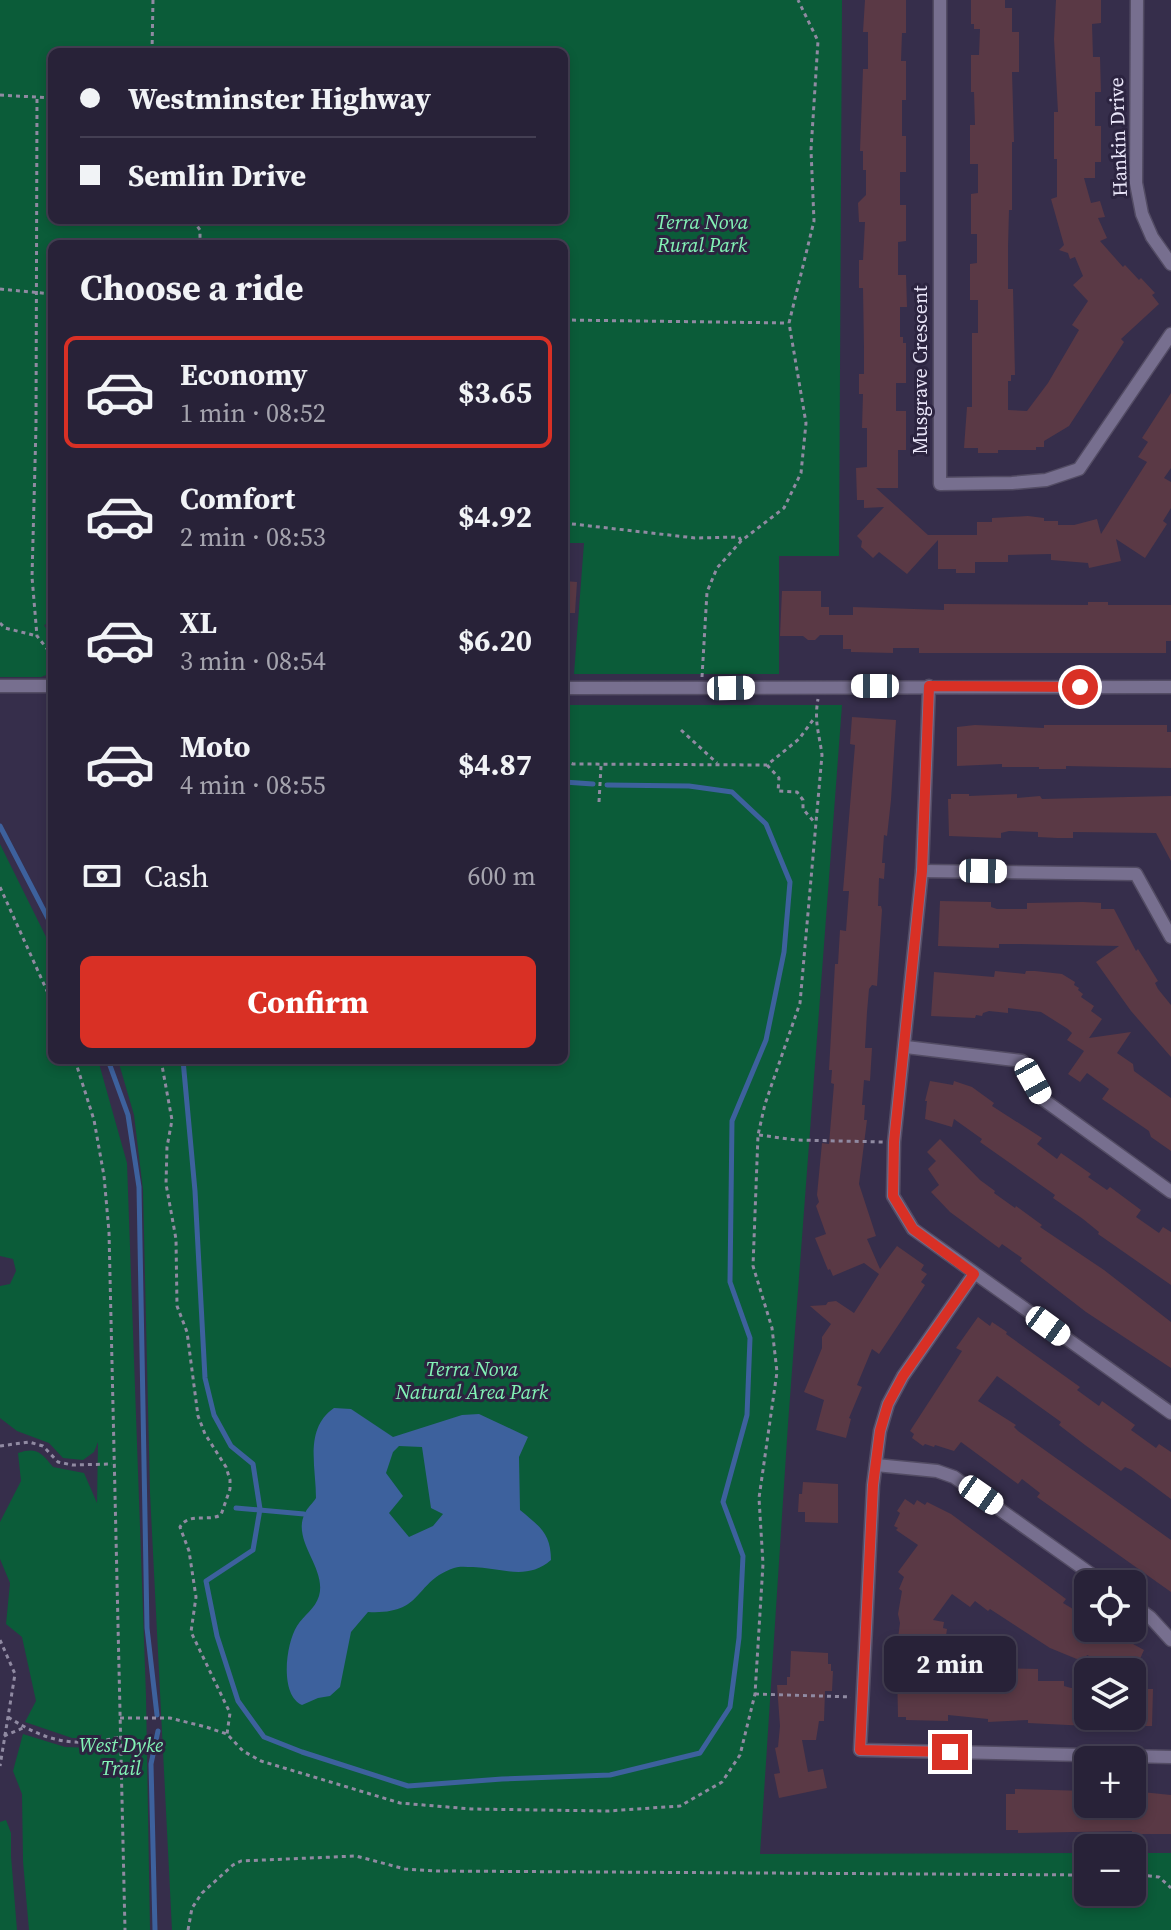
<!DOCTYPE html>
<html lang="en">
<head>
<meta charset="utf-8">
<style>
  body { margin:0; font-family:"Source Serif 4",serif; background:#302a40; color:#f1f3f6; height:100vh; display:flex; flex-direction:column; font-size:30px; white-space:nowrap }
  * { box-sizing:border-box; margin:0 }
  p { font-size:26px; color:#a5a4ae }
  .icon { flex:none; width:44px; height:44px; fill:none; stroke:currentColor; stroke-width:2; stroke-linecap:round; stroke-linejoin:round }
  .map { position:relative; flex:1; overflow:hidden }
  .panel { position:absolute; left:48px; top:240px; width:520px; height:824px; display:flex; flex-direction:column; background:#282238; border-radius:12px; box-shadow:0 4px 12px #0003,0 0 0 2px #443f53 }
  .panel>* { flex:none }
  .hud { position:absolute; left:48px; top:48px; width:520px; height:176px; border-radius:12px; box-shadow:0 4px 12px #0003,0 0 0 2px #443f53; display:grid; align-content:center; height:176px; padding:0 32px; background:#282238 }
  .fabs { position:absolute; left:1074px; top:1570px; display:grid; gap:16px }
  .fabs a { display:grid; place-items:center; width:72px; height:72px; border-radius:12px; background:#282238; box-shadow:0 4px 12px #0003,0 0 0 2px #443f53; font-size:40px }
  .end { position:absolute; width:36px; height:36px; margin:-18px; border:10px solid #d93025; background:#fff; box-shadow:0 0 0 4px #fff }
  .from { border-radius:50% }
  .bubble { position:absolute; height:56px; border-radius:12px; background:#282238; box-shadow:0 4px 12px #0003,0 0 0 2px #443f53; font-size:26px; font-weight:700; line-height:56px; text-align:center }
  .car { position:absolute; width:24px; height:48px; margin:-24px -12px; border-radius:10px; box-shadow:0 0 6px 2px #0007; background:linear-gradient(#fff 24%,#345 0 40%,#fff 0 76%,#345 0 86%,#fff 0) }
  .hud b { display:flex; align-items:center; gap:28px; height:76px; font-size:30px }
  .hud b+b { border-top:2px solid #443f53 }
  .hud i { width:20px; height:20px; background:#f1f3f6 }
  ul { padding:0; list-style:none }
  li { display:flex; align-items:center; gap:24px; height:112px; margin:0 16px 12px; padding:0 16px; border:4px solid transparent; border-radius:12px }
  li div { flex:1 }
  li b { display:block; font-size:30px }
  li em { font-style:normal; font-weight:700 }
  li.active { border-color:#d93025 }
  li>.icon { width:72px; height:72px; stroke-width:1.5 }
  h2 { padding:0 32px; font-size:36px; line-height:96px }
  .pay { display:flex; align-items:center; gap:20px; height:88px; padding:0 32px; font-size:30px }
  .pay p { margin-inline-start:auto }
  .primary-button { display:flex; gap:16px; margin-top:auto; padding:16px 32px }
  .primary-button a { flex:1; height:92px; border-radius:12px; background:#d93025; color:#fff; font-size:32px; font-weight:700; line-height:92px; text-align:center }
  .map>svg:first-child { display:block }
  .green { fill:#0b5c39; fill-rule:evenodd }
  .water { fill:#3d619d; fill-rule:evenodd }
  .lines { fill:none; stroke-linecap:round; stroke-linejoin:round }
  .stream { stroke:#3d619d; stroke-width:5 }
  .building { fill:#5a3945 }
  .street-casing { stroke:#534c64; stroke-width:15 }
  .path { stroke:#908aa2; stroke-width:3; stroke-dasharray:4 4; stroke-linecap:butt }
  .street { stroke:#776f8f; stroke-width:12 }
  .route { stroke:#d93025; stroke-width:10 }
  .labels { text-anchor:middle; stroke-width:6; stroke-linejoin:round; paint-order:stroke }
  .street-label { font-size:20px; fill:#e9e5f8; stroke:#2c2440 }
  .park-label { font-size:20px; font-style:italic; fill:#83f3b6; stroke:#2c2440 }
</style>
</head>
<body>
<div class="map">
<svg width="1171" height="1930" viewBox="0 0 1171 1930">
  <rect width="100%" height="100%" fill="#362e4b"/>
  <g class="green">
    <path d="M0 0H842L839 556H779V674H574L584 543H564V244H52V622L44 625 52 638V673L41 677H0ZM52 52H564V220H52Z"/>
    <path d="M564 705H842L788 1424 760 1854 1088 1853V1892H1132V1853H1171V1930H172L150 1493 143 1190 134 1115 118 1060H564Z"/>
    <path d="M0 844 52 949V1060H98L127 1163 146 1696 150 1930H29L23 1861 22 1794 13 1771 23 1734 65 1747 95 1748 102 1734 97 1738H72L25 1722 36 1701 22 1637 6 1624 10 1583 0 1559V1522L21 1481 18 1453C36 1447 41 1452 53 1467L84 1473 97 1503 98 1442 94 1452 83 1460 63 1458 49 1443 17 1431 0 1418V1286L10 1284 16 1271 13 1259 0 1256Z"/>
    <path d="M6 1820 11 1833V1856L17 1930H0V1822Z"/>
  </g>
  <path class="water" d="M334 1408 351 1409 393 1437 462 1415 479 1414 528 1437 519 1457 520 1510C539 1526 551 1533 551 1560 527 1581 502 1568 473 1567 467 1567 459 1566 454 1568 413 1582 425 1615 368 1612L351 1632 340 1687 330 1696 318 1698 302 1705C279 1695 286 1643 297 1626 304 1615 315 1609 319 1596 327 1568 291 1541 305 1513 307 1508 313 1503 316 1498 316 1466 304 1429 334 1408ZM399 1446 422 1447 431 1508 443 1514 433 1526 409 1537 389 1513 403 1496 386 1473 393 1452Z"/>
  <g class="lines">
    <g class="stream">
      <path d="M564 782 593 784"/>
      <path d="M0 826 52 926"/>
      <path d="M108 1060 128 1115 139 1187 147 1628 157 1715"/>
      <path d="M183 1060 195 1191 205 1378 214 1415 231 1446 253 1464 260 1509 253 1550 206 1581 217 1636 238 1701 264 1737 302 1752 408 1786 502 1779 610 1775 700 1753 730 1707 739 1638 743 1556 723 1502 747 1415 750 1338 730 1282 732 1121 766 1040 784 952 790 882 766 824 732 792 689 786 607 785"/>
      <path d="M236 1508 304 1514"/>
      <path d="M155 1930 151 1764 158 1731"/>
    </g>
  </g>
  <g class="building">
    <path d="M865 0H906V33H902L901 61H906V100H902V136H906V172H900V205H906V241L898 242V275H906L907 307H900V337H903V343H906V383H896V411H906V450H898V488H876L928 535H977V522H992V518L1028 516 1044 518V521H1058V525H1074L1097 519 1101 534 1147 462 1138 457 1148 442 1142 438 1171 393V468L1164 478 1171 482V508L1163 521 1167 524 1145 558 1116 539 1121 561 1089 568 1088 563 1051 560V554L1008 555V562H975V573H956V569H938V540L907 574 879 552 873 558 861 547 862 541 857 536 884 507 864 508V500H857L856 468 867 467V428H862L863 394H859V374H864V348L863 288H859V260H863L865 222H859L858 203 866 195V170H863V151H860L863 69H868V32H863Z"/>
    <path d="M971 0H1005V8H1012V32H1019V72H1012L1014 142H1012V210H1009L1008 247V289H1013L1015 375H1011V381H1008V410L1027 411 1048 383 1079 330 1072 325 1088 301 1073 285 1083 276 1075 257 1070 259 1068 253 1059 250 1064 245 1051 199 1057 197V159H1054V112H1058L1054 39 1056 0H1101V23L1092 24 1093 57H1100L1101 92H1095V126H1101V162H1095V178H1084L1091 203 1100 201 1105 217 1098 218 1107 238 1100 241 1123 267 1125 265 1139 280 1141 278 1155 293 1152 295 1159 304 1121 339 1124 342 1069 426 1044 441V447H1036V450H998V453H978V448H964L967 407H972V333H978V300H970V264L977 263V234H971V194L978 193V164H970V125H975L974 92H971V55H979L980 29H974V24H971Z"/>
    <path d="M564 581 577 582 575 613H564Z"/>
    <path d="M782 591H821V607H829V615H853V607L944 610V604L1088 605V602H1108V605H1171V641H1166V653H919V648H893V653L851 652V649H843V635H820L815 640H808L803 636H780Z"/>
    <path d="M852 717 896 720 891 800 887 836 884 835 882 863H885L884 879 879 878 878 906H881L882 910 877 986 872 985 869 989 867 1012 865 1048H872L870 1081 864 1080 862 1105H865L864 1120H867L859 1184 876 1236 867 1239 880 1269 897 1246 924 1265 921 1270 927 1274 921 1282 925 1285 879 1354 872 1349 857 1385 862 1387 849 1418 851 1419 846 1438 816 1430 824 1400 804 1392 822 1348V1337L831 1324 810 1306 826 1305 828 1302 836 1301 854 1313 879 1274 864 1263 833 1276 830 1269 828 1270 815 1238 826 1234 816 1206 819 1202 817 1195 822 1143 829 1144 834 1084 831 1083 832 1070H829L835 964H838L840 930 846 931 849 891H843L855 745 850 744Z"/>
    <path d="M975 725 1044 728V725H1167V732H1171V768L1066 766V769H1039V767H1002V764L957 766V727Z"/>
    <path d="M951 794H969V796L1017 794V798L1040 796 1042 799 1171 796V861L1156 833 1073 832V838H1057L1038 837V832L1009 831 1001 833V838L949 836 948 799H951Z"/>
    <path d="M940 901 991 902V907L997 909H1027V903L1083 902 1101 903V909H1114L1136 951 1138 949 1158 981 1155 983 1158 989 1171 1005V1057L1131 1011 1096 962 1119 946 1020 944H999V948L938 946Z"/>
    <path d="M995 971 1025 974 1026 971H1035L1062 974 1075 982 1074 985 1079 988 1078 990 1083 994 1081 997 1094 1006 1091 1011 1102 1019 1089 1038 1131 1032 1117 1053 1133 1064 1134 1071 1171 1098V1151L1151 1137 1149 1131 1102 1099 1109 1089 1087 1073 1080 1082 1068 1074 1084 1051 1067 1040 1072 1033 1068 1029 1041 1012 1008 1008V1013L989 1011 983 1013 982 1016 976 1015 975 1018 931 1016 934 972 994 977Z"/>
    <path d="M930 1081 953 1085 954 1081 972 1087 994 1103 992 1106 1042 1138 1037 1144 1057 1159 1061 1153 1091 1174 1088 1177 1107 1190 1110 1187 1141 1210 1136 1217 1159 1233 1163 1227 1171 1232V1285L1098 1234 1099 1232 1083 1219 1053 1198 1055 1195 980 1142 982 1139 954 1119 952 1127 925 1119 927 1101H925Z"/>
    <path d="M940 1139 980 1180 995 1191 994 1193 1015 1208 1016 1206 1042 1225 1040 1227 1104 1270 1171 1322V1368L1086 1312 1020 1261 1022 1258 1002 1244 999 1248 950 1212 931 1192 939 1185 928 1169 936 1161 927 1152Z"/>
    <path d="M978 1317 990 1326 992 1322 1007 1332 1006 1334 1080 1387 1077 1390 1099 1406 1102 1401 1135 1425 1131 1430 1156 1448 1159 1444 1171 1452V1499L1132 1470 1125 1467 1121 1471 1085 1445 1059 1425 1061 1422 997 1376 978 1401 1016 1425 1014 1427 1018 1431 1171 1540V1592L1037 1497 1040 1493 1022 1479 1018 1484 961 1442 954 1451 935 1445 934 1447 925 1444 923 1446 912 1438 914 1434 910 1431 962 1351 956 1348Z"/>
    <path d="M803 1482 838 1484V1523L805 1522V1512H798L799 1494H802Z"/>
    <path d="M905 1499 914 1505 917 1500 925 1505 927 1502 951 1514 1066 1599 1063 1603 1088 1618V1628H1117L1124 1631 1123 1635 1135 1641 1133 1644 1144 1650 1139 1661 1142 1662 1136 1677 1132 1676V1672H1124L1087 1655 1084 1662 1050 1648 990 1609 988 1611 975 1601 970 1607 952 1594 933 1620 944 1622 943 1628 947 1629 944 1649 947 1650 946 1656 981 1659 988 1662V1668L1038 1669V1681H1064V1686L1071 1688H1088V1726L1028 1723V1720L988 1722V1719L948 1715V1721L906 1720V1717H898L897 1667 902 1638H898L900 1623 898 1614 902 1591 899 1589 904 1577 898 1572 918 1545 896 1530 898 1528 894 1526 900 1513 897 1511Z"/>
    <path d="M791 1651 828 1653V1664H831V1671H833L832 1691H825L824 1721H819L816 1740H802L808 1772 823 1769 827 1788 779 1798 774 1774 780 1773 775 1748 778 1747 780 1726 777 1685H787V1677H790Z"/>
    <path d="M1132 1689H1153L1152 1726H1132Z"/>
    <path d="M1015 1789 1088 1791V1804H1132V1791L1171 1795V1834H1132V1831L1018 1833V1830H1006V1794H1015Z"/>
  </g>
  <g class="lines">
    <g class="street-casing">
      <g id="street">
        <path d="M940 0V484L1012 483 1046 480 1079 469 1171 334"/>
        <path d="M1137 0 1136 183 1142 214 1152 237 1171 264"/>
        <path d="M0 686H52"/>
        <path d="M929 686 922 871 894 1142 893 1196 913 1229 1171 1413"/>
        <path d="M564 688 1171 687"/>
        <path d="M922 871 1136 874 1171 937"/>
        <path d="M906 1047 1022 1061 1044 1100 1171 1192"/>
        <path d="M974 1274 903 1376 888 1404 880 1431 873 1485 860 1750 1171 1757"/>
        <path d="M876 1465 937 1471 954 1477 1105 1584"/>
        <path d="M1132 1604 1150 1617 1171 1640"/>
      </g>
    </g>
    <g class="path">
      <path d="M152 52 153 0"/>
      <path d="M0 95 52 98"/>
      <path d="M37 99 36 426 32 577 37 636 52 655"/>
      <path d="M193 220 200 230V244"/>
      <path d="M0 289 52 294"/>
      <path d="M564 320 788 323"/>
      <path d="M564 523 695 538 739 537 741 541"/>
      <path d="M0 623 5 628 37 636"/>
      <path d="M702 677 707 592 717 568 741 541 784 508 801 473 806 423 789 323 814 221 811 150 818 41 798 0"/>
      <path d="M681 730 717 763"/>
      <path d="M564 761 573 764 767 765 799 739 813 720"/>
      <path d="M767 765 779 778 778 791 797 792 803 800V809L815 823"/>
      <path d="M599 802 601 766"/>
      <path d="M0 887 52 1002"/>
      <path d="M75 1060 94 1120 104 1176 109 1232 125 1930"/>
      <path d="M161 1060 172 1120 167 1147 166 1184 176 1239 177 1306 187 1332 198 1416 205 1434 226 1467 230 1480V1489L221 1515C207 1522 189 1512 180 1527L189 1551 196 1597 191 1632 230 1713 227 1734"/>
      <path d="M759 1135 796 1140 883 1142"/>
      <path d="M0 1446 29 1442 43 1446 58 1462 72 1465 112 1464"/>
      <path d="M0 1640 15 1674 0 1766"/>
      <path d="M755 1694 851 1697"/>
      <path d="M8 1717C47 1742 74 1748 120 1737"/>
      <path d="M120 1718H170L206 1727 227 1734 243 1751 261 1761 400 1803 471 1809 608 1811 680 1806 722 1782 740 1755 755 1694 763 1564 759 1498 777 1372 772 1328 753 1266 758 1135 765 1104 800 1003 822 755C819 732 814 722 818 699"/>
      <path d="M4 1736 23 1728"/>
      <path d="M1132 1874 1159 1877 1171 1888"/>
      <path d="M188 1930 192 1908 202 1893 233 1865 241 1861 356 1856 405 1869 438 1871 1088 1875"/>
    </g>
    <use href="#street" class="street"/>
  </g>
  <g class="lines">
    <path class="route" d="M950 1752 860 1750 873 1485 880 1431 888 1404 903 1376 974 1274 913 1229 893 1196 894 1142 922 871 929 686 1080 687"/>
  </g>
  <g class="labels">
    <g class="street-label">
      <text transform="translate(1118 137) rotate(-92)" y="7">Hankin Drive</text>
      <text transform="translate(920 370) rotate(-90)" y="7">Musgrave Crescent</text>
    </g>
    <g class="park-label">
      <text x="702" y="229">Terra Nova<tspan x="702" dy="23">Rural Park</tspan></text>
      <text x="472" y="1376">Terra Nova<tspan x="472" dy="23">Natural Area Park</tspan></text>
      <text x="121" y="1752">West Dyke<tspan x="121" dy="23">Trail</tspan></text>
    </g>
  </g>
</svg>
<div class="fabs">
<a><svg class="icon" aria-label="locate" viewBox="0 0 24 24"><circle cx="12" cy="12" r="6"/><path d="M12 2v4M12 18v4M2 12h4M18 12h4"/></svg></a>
<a><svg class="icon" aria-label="layers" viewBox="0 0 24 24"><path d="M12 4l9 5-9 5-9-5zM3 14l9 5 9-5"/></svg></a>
<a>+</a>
<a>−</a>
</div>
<i class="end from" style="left:1080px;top:687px"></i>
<i class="end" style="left:950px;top:1752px"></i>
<div class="bubble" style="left:884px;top:1636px;width:132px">2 min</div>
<i class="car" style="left:875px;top:686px;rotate:270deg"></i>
<i class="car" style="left:731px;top:688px;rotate:89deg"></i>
<i class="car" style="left:983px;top:871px;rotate:91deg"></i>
<i class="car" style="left:1033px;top:1081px;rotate:151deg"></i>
<i class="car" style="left:1048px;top:1326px;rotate:126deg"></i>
<i class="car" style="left:981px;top:1495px;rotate:125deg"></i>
<div class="hud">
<b><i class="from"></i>Westminster Highway</b>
<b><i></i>Semlin Drive</b>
</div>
<section class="panel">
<h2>Choose a ride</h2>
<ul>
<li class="active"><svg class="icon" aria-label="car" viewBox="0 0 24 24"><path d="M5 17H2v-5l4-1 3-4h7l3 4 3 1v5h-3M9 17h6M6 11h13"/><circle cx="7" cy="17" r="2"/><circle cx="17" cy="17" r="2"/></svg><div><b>Economy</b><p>1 min · 08:52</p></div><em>$3.65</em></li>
<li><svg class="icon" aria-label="car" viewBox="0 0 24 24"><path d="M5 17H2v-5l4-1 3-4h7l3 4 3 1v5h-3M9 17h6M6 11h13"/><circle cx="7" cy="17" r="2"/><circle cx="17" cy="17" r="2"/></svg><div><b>Comfort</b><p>2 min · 08:53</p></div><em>$4.92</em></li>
<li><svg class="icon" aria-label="car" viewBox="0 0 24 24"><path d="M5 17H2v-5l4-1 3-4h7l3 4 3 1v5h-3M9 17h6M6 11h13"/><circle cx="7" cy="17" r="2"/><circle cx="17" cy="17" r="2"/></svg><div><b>XL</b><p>3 min · 08:54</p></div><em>$6.20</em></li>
<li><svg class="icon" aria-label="car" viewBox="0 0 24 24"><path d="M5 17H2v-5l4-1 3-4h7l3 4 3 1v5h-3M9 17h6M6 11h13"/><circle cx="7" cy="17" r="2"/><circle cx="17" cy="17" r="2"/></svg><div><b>Moto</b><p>4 min · 08:55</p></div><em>$4.87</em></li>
</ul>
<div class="pay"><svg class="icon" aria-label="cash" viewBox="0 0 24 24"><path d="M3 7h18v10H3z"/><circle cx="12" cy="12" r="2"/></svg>Cash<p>600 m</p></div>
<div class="primary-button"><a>Confirm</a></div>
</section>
</div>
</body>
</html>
